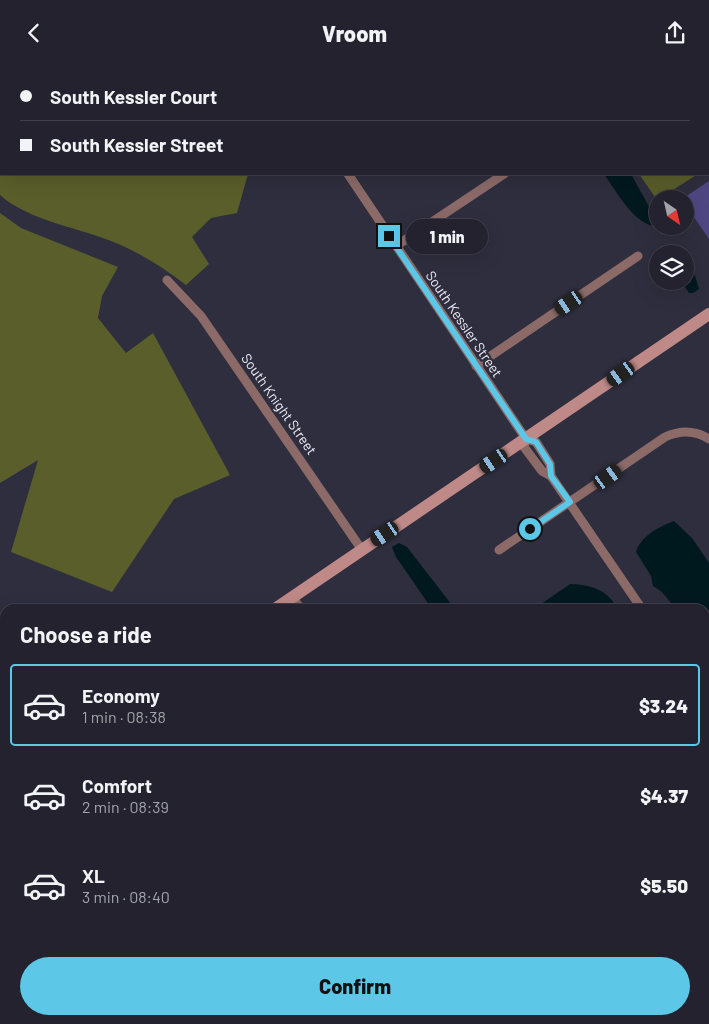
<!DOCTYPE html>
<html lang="en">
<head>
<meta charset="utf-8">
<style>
  body { margin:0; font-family:Barlow,sans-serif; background:#2f2f3a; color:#f1f3f6; height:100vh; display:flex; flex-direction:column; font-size:19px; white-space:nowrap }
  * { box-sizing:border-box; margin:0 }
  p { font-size:16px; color:#a3a4aa }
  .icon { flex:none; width:28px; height:28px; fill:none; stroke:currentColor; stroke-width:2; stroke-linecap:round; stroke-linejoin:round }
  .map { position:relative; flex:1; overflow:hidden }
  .side { position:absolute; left:0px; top:539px; width:710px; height:421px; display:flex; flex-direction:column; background:#23222e; border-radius:15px 15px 0 0; box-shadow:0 5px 20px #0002,0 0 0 1px #403f4a }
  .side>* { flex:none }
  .guide { position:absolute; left:0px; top:0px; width:710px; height:110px; box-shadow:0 5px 20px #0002,0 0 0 1px #403f4a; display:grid; align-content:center; height:110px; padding:0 20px; background:#23222e }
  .needle { width:32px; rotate:146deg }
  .buttons { position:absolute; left:649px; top:125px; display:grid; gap:10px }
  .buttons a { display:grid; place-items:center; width:45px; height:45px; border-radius:50%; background:#23222e; box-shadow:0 5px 20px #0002,0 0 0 1px #403f4a; font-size:25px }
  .end { position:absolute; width:22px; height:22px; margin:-11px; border:6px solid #5cc7e7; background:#111; box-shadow:0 0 0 2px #111 }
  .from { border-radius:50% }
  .bubble { position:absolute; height:35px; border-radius:18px; background:#23222e; box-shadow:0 5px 20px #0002,0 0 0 1px #403f4a; font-size:16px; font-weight:800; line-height:35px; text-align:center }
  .car { position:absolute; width:15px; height:30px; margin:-15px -8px; border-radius:6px; box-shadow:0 0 4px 1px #0007; background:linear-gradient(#222 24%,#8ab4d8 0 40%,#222 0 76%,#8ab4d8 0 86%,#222 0) }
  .guide b { display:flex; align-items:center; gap:18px; height:48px; font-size:19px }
  .guide b+b { border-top:1px solid #403f4a }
  .guide i { width:12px; height:12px; background:#f1f3f6 }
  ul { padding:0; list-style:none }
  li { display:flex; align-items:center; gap:15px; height:82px; margin:0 10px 8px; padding:0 10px; border:2px solid transparent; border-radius:5px }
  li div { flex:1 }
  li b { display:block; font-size:19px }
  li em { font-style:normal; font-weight:800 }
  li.selected { border-color:#5cc7e7 }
  li>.icon { width:45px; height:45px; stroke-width:1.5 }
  h2 { padding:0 20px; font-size:22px; line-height:60px }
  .cta { display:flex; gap:10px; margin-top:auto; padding:10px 20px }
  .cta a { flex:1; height:58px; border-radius:30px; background:#5cc7e7; color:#111; font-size:20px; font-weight:800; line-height:58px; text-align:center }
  header { display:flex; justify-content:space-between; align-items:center; height:65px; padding:0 20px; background:#23222e; font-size:22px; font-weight:800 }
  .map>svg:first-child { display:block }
  .green { fill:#5a5e2b }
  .water { fill:#00191f }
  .building { fill:#4f4783 }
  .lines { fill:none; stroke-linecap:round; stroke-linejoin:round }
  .street { stroke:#8b6a68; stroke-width:9 }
  .secondary { stroke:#be8987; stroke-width:12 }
  .route { stroke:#5cc7e7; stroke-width:6 }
  .labels { text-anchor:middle; stroke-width:4.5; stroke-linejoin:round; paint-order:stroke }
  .street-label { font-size:14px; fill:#ededf7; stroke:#2f2e3e }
</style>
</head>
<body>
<header><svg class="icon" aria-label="back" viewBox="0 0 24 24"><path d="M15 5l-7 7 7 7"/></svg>Vroom<svg class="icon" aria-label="share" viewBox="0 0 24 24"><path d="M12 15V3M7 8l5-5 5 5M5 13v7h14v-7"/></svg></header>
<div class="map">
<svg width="709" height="959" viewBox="0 0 709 959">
  <rect width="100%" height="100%" fill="#2f2e3e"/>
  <g class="green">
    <path d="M0 0H292L1 1 0 69Z"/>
    <path d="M0 105 1 109H248L237 148 211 153 192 172 209 199 186 220C164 203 142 189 116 178 81 163 29 156 0 130Z"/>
    <path d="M639 109H698L657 135Z"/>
    <path d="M0 148 21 163 118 202 102 231 98 253 126 288 153 268 230 410 174 434 112 527 11 487 38 395 0 418Z"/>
    <path d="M5 746V955H224L227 959H0V750Z"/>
  </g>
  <g class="water">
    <path d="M604 109H631L657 156 653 161C632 156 616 126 604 109Z"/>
    <path d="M685 196 695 211 699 224 693 228H689L681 216H685Z"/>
    <path d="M674 456 692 473 709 498V556H705V544H676L661 526 653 521 651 511 636 487C641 471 658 462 674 456Z"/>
    <path d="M399 478 407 482 414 491 455 544H432L396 492 392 482Z"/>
    <path d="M570 519C592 520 606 524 618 544H534Z"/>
  </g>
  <path class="building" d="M709 116V174L685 139V132Z"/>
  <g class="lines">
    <g class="street">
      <path d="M412 1 413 0"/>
      <path d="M664 1 665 0"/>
      <path d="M348 109 526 374 536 377 550 399 551 411 642 544"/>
      <path d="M396 181 504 109"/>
      <path d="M167 215 201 251 362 485"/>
      <path d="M476 301 638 191"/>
      <path d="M526 374 524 382 542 406 551 411"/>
      <path d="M499 485 665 372C680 365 695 365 709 374"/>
      <path d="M292 532 301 544"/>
      <path d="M705 632H709"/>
      <path d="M705 793 709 790"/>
      <path d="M297 955 300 959"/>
      <path d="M440 955 443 959"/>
      <path d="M461 959 467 955"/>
    </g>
    <g class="secondary">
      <path d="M275 544 709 249"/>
      <path d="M0 729 5 726"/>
    </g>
  </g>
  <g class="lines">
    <path class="route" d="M389 171 526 374 536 377 550 399 551 411 570 437 530 464"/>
  </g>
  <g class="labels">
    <g class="street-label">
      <text transform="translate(464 259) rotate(56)" y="5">South Kessler Street</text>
      <text transform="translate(279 339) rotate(55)" y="5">South Knight Street</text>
    </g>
  </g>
</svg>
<div class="buttons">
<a><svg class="needle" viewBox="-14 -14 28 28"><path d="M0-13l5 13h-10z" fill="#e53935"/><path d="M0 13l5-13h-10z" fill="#a3a4aa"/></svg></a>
<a><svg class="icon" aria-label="layers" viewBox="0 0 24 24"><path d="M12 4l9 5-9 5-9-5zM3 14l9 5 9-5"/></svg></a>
</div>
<i class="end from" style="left:530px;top:464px"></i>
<i class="end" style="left:389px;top:171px"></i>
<div class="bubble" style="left:406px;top:154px;width:82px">1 min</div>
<i class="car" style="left:569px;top:238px;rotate:236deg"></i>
<i class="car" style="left:621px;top:309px;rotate:235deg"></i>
<i class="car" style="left:494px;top:396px;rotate:236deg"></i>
<i class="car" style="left:608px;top:412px;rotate:55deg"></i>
<i class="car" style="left:385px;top:469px;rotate:236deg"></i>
<div class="guide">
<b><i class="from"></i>South Kessler Court</b>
<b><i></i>South Kessler Street</b>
</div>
<section class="side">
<h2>Choose a ride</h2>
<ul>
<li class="selected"><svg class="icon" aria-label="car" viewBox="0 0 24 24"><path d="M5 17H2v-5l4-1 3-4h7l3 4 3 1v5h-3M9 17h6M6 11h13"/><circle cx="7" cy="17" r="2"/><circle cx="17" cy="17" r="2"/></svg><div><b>Economy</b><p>1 min · 08:38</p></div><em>$3.24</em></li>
<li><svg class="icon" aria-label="car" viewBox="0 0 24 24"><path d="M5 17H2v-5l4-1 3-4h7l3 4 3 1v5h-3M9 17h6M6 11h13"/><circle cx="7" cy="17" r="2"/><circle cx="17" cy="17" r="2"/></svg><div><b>Comfort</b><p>2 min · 08:39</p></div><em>$4.37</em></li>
<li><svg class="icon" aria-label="car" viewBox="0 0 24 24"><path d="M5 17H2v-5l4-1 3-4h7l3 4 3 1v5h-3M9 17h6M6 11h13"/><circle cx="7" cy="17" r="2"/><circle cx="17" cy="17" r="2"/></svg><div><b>XL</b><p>3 min · 08:40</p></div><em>$5.50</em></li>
</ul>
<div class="cta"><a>Confirm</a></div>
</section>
</div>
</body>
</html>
